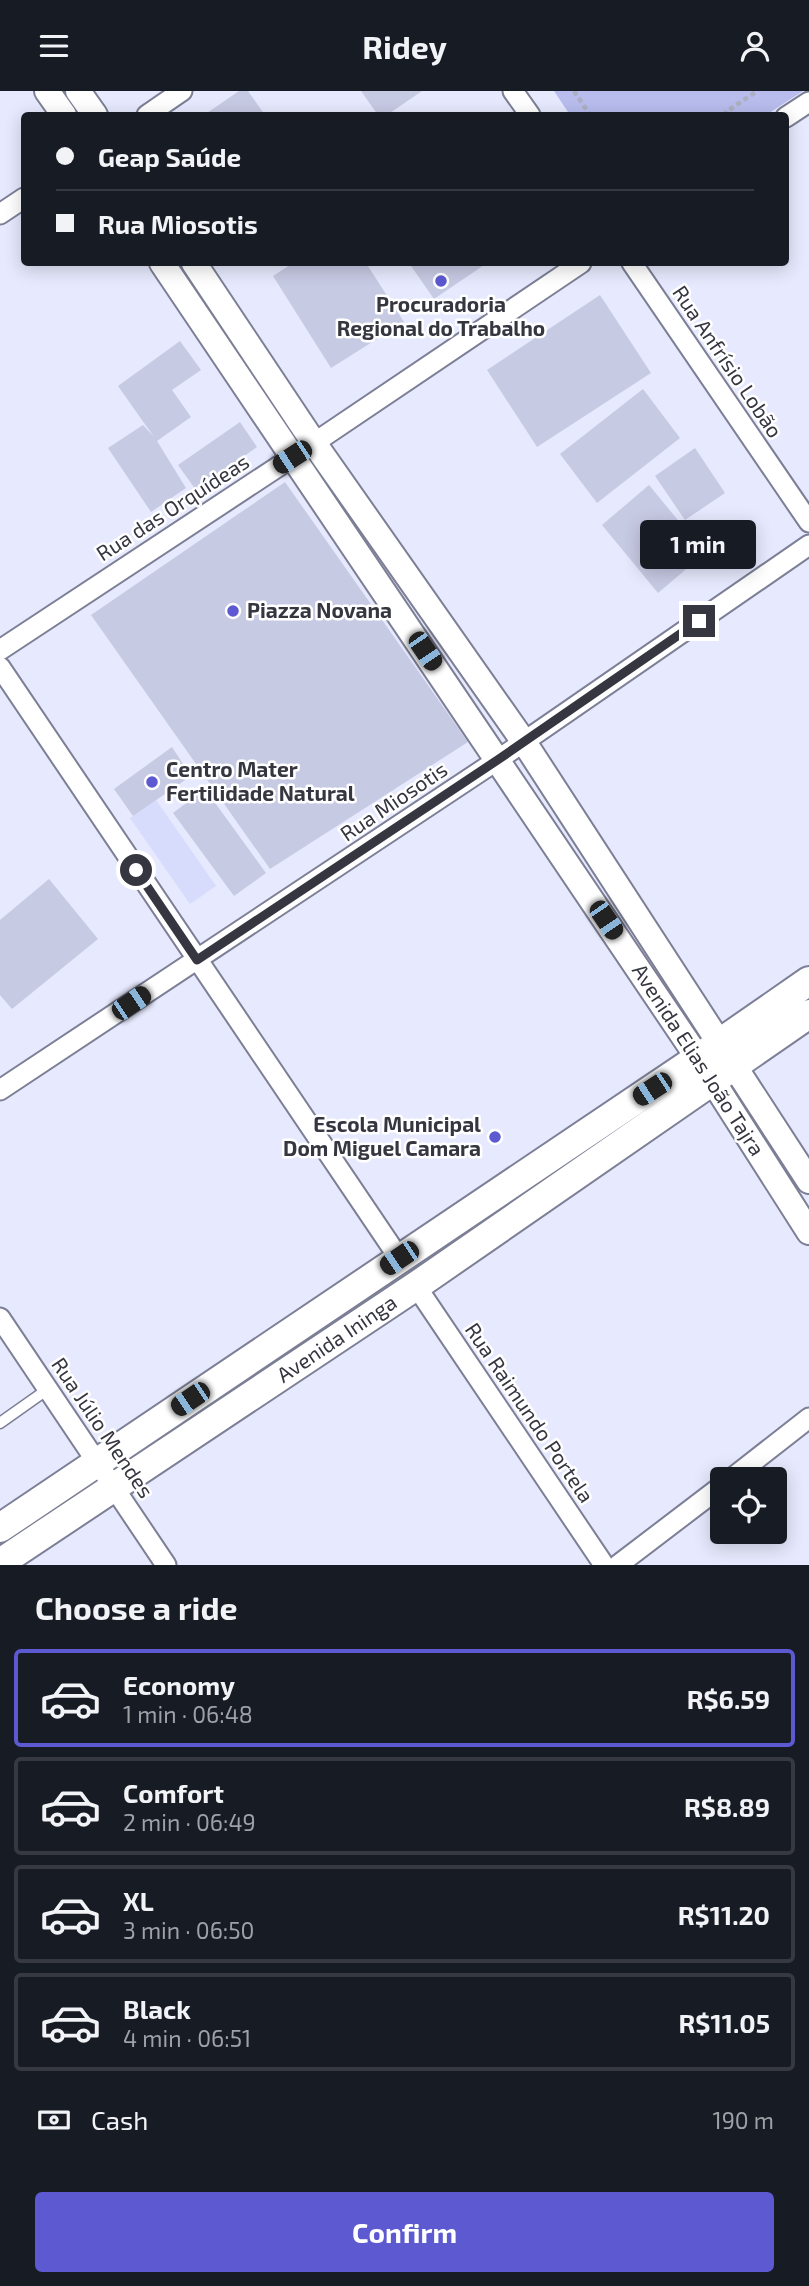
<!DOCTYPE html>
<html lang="en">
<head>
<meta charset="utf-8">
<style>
  body { margin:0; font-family:"Exo 2",sans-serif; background:#20242c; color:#f1f3f6; height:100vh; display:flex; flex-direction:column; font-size:26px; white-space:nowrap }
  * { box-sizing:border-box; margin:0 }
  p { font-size:23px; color:#9ea1a6 }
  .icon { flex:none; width:38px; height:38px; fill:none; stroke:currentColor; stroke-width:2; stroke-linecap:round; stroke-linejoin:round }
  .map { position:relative; height:1474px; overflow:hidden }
  .sheet { display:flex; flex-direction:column; background:#171b24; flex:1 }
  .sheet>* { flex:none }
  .banner { position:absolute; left:21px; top:21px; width:768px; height:154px; border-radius:7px; box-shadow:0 4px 18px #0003; display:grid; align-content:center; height:154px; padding:0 35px; background:#171b24 }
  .buttons { position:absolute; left:710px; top:1376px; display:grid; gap:14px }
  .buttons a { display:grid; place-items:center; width:77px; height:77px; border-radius:7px; background:#171b24; box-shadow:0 4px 18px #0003; font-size:35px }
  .end { position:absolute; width:32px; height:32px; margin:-16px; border:9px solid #353640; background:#fff; box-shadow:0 0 0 4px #fff }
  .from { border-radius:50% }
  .bubble { position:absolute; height:49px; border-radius:7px; background:#171b24; box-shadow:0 4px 18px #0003; font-size:23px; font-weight:700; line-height:49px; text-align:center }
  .car { position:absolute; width:21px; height:42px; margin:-21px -10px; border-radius:9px; box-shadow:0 0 5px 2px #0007; background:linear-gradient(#222 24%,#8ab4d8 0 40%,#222 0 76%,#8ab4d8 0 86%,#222 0) }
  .banner b { display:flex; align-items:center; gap:24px; height:66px; font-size:26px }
  .banner b+b { border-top:2px solid #363941 }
  .banner i { width:18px; height:18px; background:#f1f3f6 }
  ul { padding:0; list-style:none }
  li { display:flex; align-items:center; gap:21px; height:98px; margin:0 14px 10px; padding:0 21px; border:4px solid #363941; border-radius:7px }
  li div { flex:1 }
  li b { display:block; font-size:26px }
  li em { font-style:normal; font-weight:700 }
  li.selected { border-color:#5c59d1 }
  li>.icon { width:63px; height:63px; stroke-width:1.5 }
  h2 { padding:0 35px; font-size:32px; line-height:84px }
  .pay { display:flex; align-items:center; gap:18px; height:77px; padding:0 35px; font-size:26px }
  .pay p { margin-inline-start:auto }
  .action { display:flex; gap:14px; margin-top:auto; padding:14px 35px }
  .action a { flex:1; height:80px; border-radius:7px; background:#5c59d1; color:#fff; font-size:28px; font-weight:700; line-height:80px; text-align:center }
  header { display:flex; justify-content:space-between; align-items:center; height:91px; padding:0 35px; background:#171b24; font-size:32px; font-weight:700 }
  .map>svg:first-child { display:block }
  .built { fill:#d8dcfc }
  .green { fill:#b8bdee }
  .building { fill:#c7cae3 }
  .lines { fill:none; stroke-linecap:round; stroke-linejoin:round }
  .service-casing { stroke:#7c7f95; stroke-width:13 }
  .minor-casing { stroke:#7c7f95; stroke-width:23 }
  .tertiary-casing { stroke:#7c7f95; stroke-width:28 }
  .secondary-casing { stroke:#7c7f95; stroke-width:32 }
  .path { stroke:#adb0c0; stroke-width:4.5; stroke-dasharray:5 3.5; stroke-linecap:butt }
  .service { stroke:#fff; stroke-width:10 }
  .minor { stroke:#fff; stroke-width:19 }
  .tertiary { stroke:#fff; stroke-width:24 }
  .secondary { stroke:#fff; stroke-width:28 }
  .route { stroke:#353640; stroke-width:9 }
  .poi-dot { fill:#5c59d1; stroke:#fff; stroke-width:2.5 }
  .labels { text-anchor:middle; stroke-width:5; stroke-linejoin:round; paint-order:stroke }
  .poi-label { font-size:21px; font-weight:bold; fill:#353640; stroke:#fff; text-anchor:start }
  .street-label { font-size:21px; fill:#353640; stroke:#fff }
</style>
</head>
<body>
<header><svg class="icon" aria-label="menu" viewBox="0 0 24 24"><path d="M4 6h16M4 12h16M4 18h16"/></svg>Ridey<svg class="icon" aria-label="person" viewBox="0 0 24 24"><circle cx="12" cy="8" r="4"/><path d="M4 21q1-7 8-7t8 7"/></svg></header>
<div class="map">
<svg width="809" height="1474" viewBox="0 0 809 1474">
  <rect width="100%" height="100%" fill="#e7eafe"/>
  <path class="built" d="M156 709 216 795 190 813 130 727Z"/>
  <path class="green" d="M554 0H803L766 24H570Z"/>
  <g class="building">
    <path d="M239 0H248L265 24H204Z"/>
    <path d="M361 0H422L387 24H378Z"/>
    <path d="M293 172H366L404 231 331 277 273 185Z"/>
    <path d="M409 172H487L434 208Z"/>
    <path d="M600 204 651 282 537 356 487 279Z"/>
    <path d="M180 250 201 279 172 299 191 326 157 350 186 397 151 421 108 357 143 334 154 346 118 295Z"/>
    <path d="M643 298 680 347 597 412 560 363Z"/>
    <path d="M240 331 257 356 196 399 178 374Z"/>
    <path d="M695 357 725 402 685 429 655 385Z"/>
    <path d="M285 391 468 651 270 778 91 524Z"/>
    <path d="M649 394 705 462 658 502 602 434Z"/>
    <path d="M172 656 191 685 133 725 114 698Z"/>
    <path d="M205 698 266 782 234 805 173 722Z"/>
    <path d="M49 788 98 848 12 918 0 904V829Z"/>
  </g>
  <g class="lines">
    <g class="service-casing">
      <path id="service" d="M0 1332 48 1298"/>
    </g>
    <g class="minor-casing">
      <g id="minor">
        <path d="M513 0 530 24"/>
        <path d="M147 24 182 0"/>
        <path d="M786 26 809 11"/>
        <path d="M0 123 24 107"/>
        <path d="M632 172 809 431"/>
        <path d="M0 559 314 352 581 172"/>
        <path d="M0 576 399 1167"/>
        <path d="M0 999 499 668 809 454"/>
        <path d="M416 1195 604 1474"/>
        <path d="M0 1227 166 1474"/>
        <path d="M731 1388 809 1327"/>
        <path d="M618 1474 723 1394"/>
      </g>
    </g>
    <g class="tertiary-casing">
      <g id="tertiary">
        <path d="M47 0 64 24"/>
        <path d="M78 0 95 24"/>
        <path d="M162 172 698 967 809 1141"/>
        <path d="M194 172 314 352 524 651 809 1090"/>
      </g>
    </g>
    <g class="secondary-casing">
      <g id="secondary">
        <path d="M0 1437 698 967 809 890"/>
        <path d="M0 1472 416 1195 809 923"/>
      </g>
    </g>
    <g class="path">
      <path d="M574 0 590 24"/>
      <path d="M729 24 726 21 757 0"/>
    </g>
    <use href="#service" class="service"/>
    <use href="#minor" class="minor"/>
    <use href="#tertiary" class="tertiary"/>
    <use href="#secondary" class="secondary"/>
  </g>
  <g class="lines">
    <path class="route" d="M136 779 197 869 499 668 699 530"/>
  </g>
  <g class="poi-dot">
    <circle cx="441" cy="190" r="7"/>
    <circle cx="233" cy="520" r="7"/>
    <circle cx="152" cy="691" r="7"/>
    <circle cx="495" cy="1046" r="7"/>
  </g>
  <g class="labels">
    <g class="poi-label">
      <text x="441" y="221" text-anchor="middle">Procuradoria<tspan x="441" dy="24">Regional do Trabalho</tspan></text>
      <text x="247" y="527">Piazza Novana</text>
      <text x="166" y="686">Centro Mater<tspan x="166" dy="24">Fertilidade Natural</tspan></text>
      <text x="481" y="1041" text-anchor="end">Escola Municipal<tspan x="481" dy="24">Dom Miguel Camara</tspan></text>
    </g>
    <g class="street-label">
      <text transform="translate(727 271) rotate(56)" y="7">Rua Anfrísio Lobão</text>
      <text transform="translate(173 417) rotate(-33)" y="7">Rua das Orquídeas</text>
      <text transform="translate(394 711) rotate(-34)" y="7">Rua Miosotis</text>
      <text transform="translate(698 969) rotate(57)" y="7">Avenida Elias João Tajra</text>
      <text transform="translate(337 1248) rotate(-34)" y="7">Avenida Ininga</text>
      <text transform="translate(529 1322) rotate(56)" y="7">Rua Raimundo Portela</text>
      <text transform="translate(102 1337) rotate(56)" y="7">Rua Júlio Mendes</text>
    </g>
  </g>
</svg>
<div class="buttons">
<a><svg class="icon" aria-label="locate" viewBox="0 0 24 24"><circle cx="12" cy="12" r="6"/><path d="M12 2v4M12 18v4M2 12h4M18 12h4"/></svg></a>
</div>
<i class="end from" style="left:136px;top:779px"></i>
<i class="end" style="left:699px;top:530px"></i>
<div class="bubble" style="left:640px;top:429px;width:116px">1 min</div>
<i class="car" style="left:292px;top:366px;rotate:237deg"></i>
<i class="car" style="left:425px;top:560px;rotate:146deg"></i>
<i class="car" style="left:606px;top:829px;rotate:146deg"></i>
<i class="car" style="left:131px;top:912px;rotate:56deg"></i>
<i class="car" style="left:652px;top:998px;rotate:237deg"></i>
<i class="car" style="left:399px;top:1167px;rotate:236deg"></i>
<i class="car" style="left:190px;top:1308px;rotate:236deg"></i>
<div class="banner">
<b><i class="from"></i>Geap Saúde</b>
<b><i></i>Rua Miosotis</b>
</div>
</div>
<section class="sheet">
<h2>Choose a ride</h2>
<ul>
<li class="selected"><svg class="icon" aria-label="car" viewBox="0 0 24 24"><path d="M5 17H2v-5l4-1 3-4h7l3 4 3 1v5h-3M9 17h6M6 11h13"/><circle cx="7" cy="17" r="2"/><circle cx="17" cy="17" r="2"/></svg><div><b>Economy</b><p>1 min · 06:48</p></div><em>R$6.59</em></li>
<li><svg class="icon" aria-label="car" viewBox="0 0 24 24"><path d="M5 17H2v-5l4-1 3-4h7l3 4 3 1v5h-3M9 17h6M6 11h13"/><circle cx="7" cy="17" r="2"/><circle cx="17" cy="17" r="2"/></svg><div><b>Comfort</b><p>2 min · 06:49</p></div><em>R$8.89</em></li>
<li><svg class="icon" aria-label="car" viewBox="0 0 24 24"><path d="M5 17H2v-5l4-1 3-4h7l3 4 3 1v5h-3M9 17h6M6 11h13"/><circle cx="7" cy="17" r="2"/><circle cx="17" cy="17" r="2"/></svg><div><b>XL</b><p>3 min · 06:50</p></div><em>R$11.20</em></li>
<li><svg class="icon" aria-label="car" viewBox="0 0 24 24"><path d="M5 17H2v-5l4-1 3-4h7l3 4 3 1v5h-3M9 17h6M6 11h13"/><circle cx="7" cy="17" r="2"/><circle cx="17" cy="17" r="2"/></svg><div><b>Black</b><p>4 min · 06:51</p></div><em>R$11.05</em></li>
</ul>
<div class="pay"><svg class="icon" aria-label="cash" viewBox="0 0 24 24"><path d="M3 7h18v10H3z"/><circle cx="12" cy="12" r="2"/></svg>Cash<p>190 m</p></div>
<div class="action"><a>Confirm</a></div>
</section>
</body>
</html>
